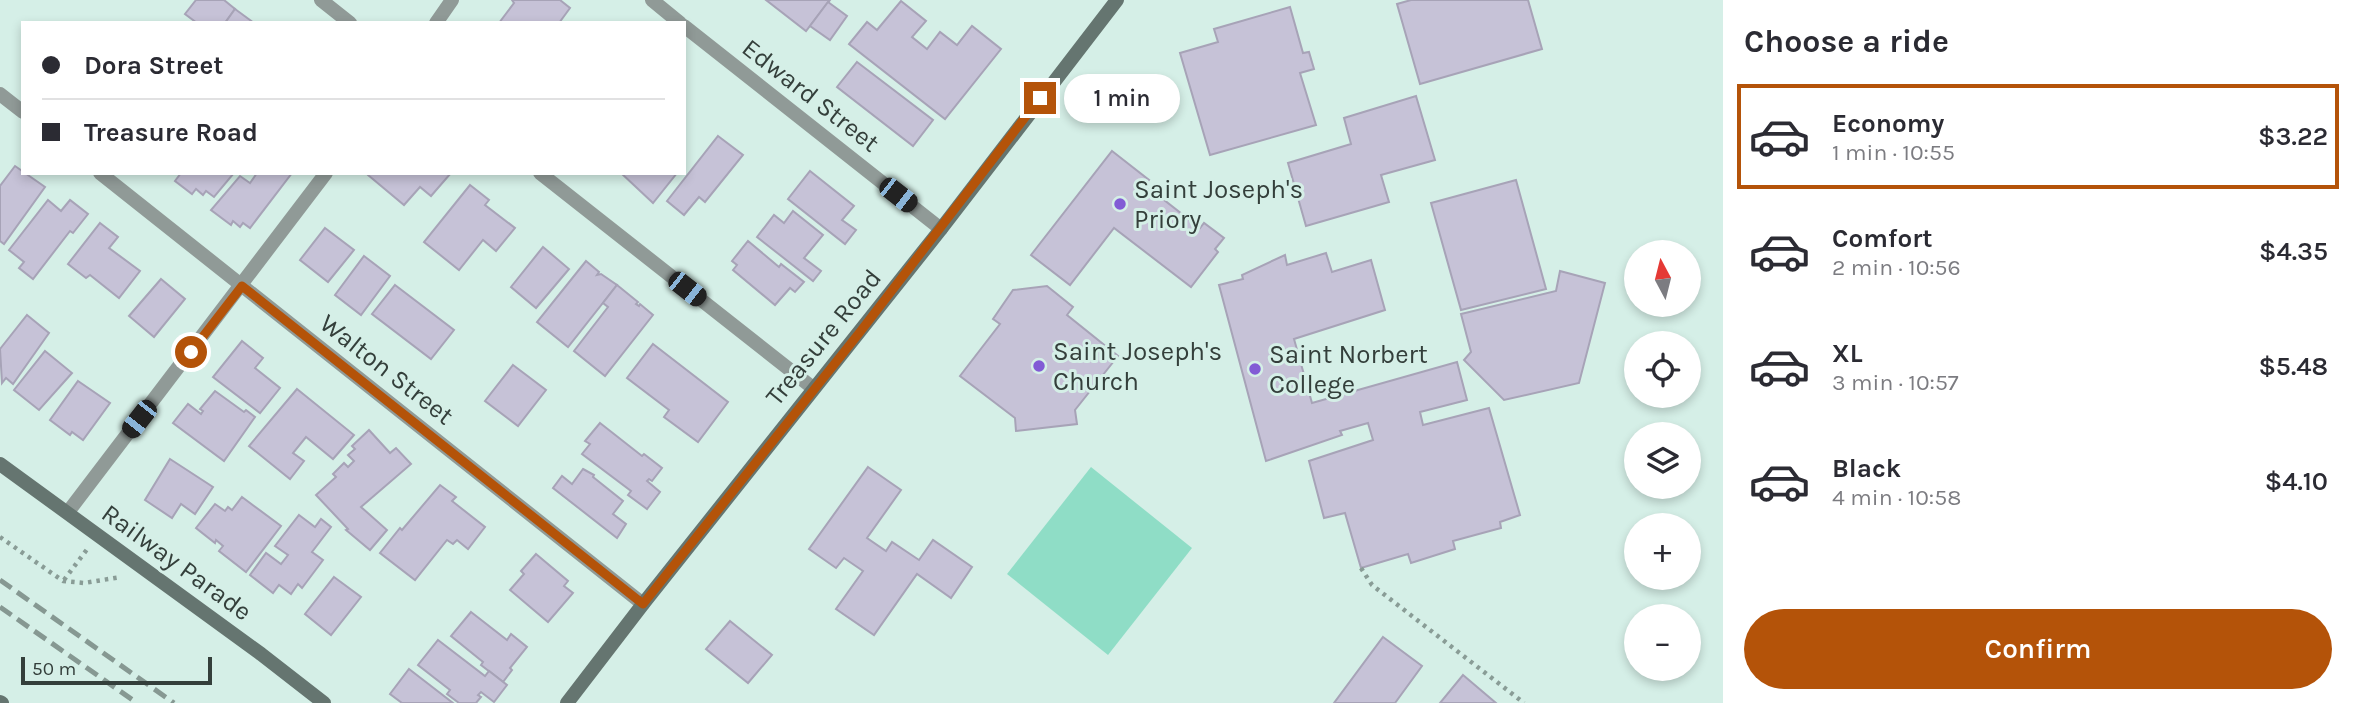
<!DOCTYPE html>
<html lang="en">
<head>
<meta charset="utf-8">
<style>
  body { margin:0; font-family:Karla,sans-serif; background:#f2f2f3; color:#2b2b33; height:100vh; display:flex; flex-direction:column; font-size:26px; white-space:nowrap }
  * { box-sizing:border-box; margin:0 }
  p { font-size:23px; color:#7c7c81 }
  .icon { flex:none; width:38px; height:38px; fill:none; stroke:currentColor; stroke-width:2; stroke-linecap:round; stroke-linejoin:round }
  .map { position:relative; flex:1; overflow:hidden }
  .details { display:flex; flex-direction:column; background:#fff; width:630px }
  .details>* { flex:none }
  .guide { position:absolute; left:21px; top:21px; width:665px; height:154px; border-radius:0px; box-shadow:0 4px 10px #0003; display:grid; align-content:center; height:154px; padding:0 21px; background:#fff }
  .needle { width:46px; rotate:353deg }
  .buttons { position:absolute; left:1624px; top:240px; display:grid; gap:14px }
  .buttons a { display:grid; place-items:center; width:77px; height:77px; border-radius:50%; background:#fff; box-shadow:0 4px 10px #0003; font-size:35px }
  .scale { position:absolute; left:21px; bottom:18px; width:191px; box-sizing:border-box; padding-left:7px; border:4px solid #343f3b; border-top:0; font-size:19px; line-height:24px; white-space:nowrap; color:#343f3b; -webkit-text-stroke:5px #d5efe7; paint-order:stroke }
  .end { position:absolute; width:32px; height:32px; margin:-16px; border:9px solid #b45309; background:#fff; box-shadow:0 0 0 4px #fff }
  .from { border-radius:50% }
  .bubble { position:absolute; height:49px; border-radius:24px; background:#fff; box-shadow:0 4px 10px #0003; font-size:23px; font-weight:600; line-height:49px; text-align:center }
  .car { position:absolute; width:21px; height:42px; margin:-21px -10px; border-radius:9px; box-shadow:0 0 5px 2px #0007; background:linear-gradient(#222 24%,#8ab4d8 0 40%,#222 0 76%,#8ab4d8 0 86%,#222 0) }
  .guide b { display:flex; align-items:center; gap:24px; height:66px; font-size:26px }
  .guide b+b { border-top:2px solid #e1e1e2 }
  .guide i { width:18px; height:18px; background:#2b2b33 }
  ul { padding:0; list-style:none }
  li { display:flex; align-items:center; gap:21px; height:105px; margin:0 14px 10px; padding:0 7px; border:4px solid transparent; border-radius:0px }
  li div { flex:1 }
  li b { display:block; font-size:26px }
  li em { font-style:normal; font-weight:600 }
  li.active { border-color:#b45309 }
  li>.icon { width:63px; height:63px; stroke-width:1.5 }
  h2 { padding:0 21px; font-size:32px; line-height:84px }
  .primary-button { display:flex; gap:14px; margin-top:auto; padding:14px 21px }
  .primary-button a { flex:1; height:80px; border-radius:42px; background:#b45309; color:#fff; font-size:28px; font-weight:600; line-height:80px; text-align:center }
  main { display:flex; flex:1; min-height:0 }
  .map>svg:first-child { display:block }
  .green { fill:#8fddc6 }
  .building { fill:#c6c2d7; stroke:#a7a3b7; stroke-width:2 }
  .lines { fill:none; stroke-linecap:round; stroke-linejoin:round }
  .path { stroke:#899c96; stroke-width:4.5; stroke-dasharray:3.5 5; stroke-linecap:butt }
  .street { stroke:#909a97; stroke-width:14 }
  .secondary { stroke:#657570; stroke-width:14 }
  .rail { stroke:#869892; stroke-width:5; stroke-dasharray:14 7; stroke-linecap:butt }
  .route { stroke:#b45309; stroke-width:9 }
  .poi-dot { fill:#825bd5; stroke:#d5efe7; stroke-width:2.5 }
  .labels { text-anchor:middle; stroke-width:6; stroke-linejoin:round; paint-order:stroke }
  .street-label { font-size:26px; fill:#343f3b; stroke:#d5efe7 }
  .poi-label { font-size:26px; fill:#343f3b; stroke:#d5efe7; text-anchor:start }
</style>
</head>
<body>
<main>
<div class="map">
<svg width="1723" height="703" viewBox="0 0 1723 703">
  <rect width="100%" height="100%" fill="#d5efe7"/>
  <path class="green" d="M1091 467 1192 548 1108 655 1007 574Z"/>
  <g class="building">
    <path d="M196 0H224L235 9 225 23H197L185 14Z"/>
    <path d="M512 0H560L570 8 559 23H499L514 3Z"/>
    <path d="M766 0H830L806 31Z"/>
    <path d="M1411 0H1528L1542 49 1420 84 1397 4Z"/>
    <path d="M901 1 926 21 912 37 927 49 940 32 957 45 972 26 1001 49 945 119 849 44 867 22 877 30Z"/>
    <path d="M828 2 847 16 830 40 810 26Z"/>
    <path d="M1290 7 1303 53 1309 52 1314 69 1300 73 1316 125 1210 155 1180 53 1218 42 1214 29Z"/>
    <path d="M235 9 254 23H225Z"/>
    <path d="M857 62 933 120 913 146 837 87Z"/>
    <path d="M1416 96 1435 160 1381 175 1389 202 1306 226 1288 163 1351 144 1344 118Z"/>
    <path d="M718 136 743 155 705 202 699 197 684 215 667 201Z"/>
    <path d="M1112 151 1149 180 1145 185 1200 228 1204 223 1224 238 1215 249 1218 252 1191 287 1114 228 1070 285 1031 255Z"/>
    <path d="M15 166 45 187 4 244 0 241V186Z"/>
    <path d="M810 171 854 206 842 220 856 230 845 244 788 199Z"/>
    <path d="M181 173H234L214 197 206 191 203 195 196 189 192 194 175 181Z"/>
    <path d="M257 173H292L250 228 243 223 240 227 233 221 231 225 211 210 240 176 250 183Z"/>
    <path d="M369 173H451L431 196 420 187 404 205 368 175Z"/>
    <path d="M621 173H677L653 203Z"/>
    <path d="M1516 180 1546 289 1461 310 1431 203Z"/>
    <path d="M470 185 489 200 485 205 515 228 496 251 483 240 459 270 424 242Z"/>
    <path d="M48 200 61 211 70 200 88 214 73 233 70 231 33 279 19 268 24 262 9 250Z"/>
    <path d="M793 211 823 235 804 258 821 271 813 281 757 237 774 215 784 223Z"/>
    <path d="M100 223 118 237 109 248 140 271 119 298 90 275 86 278 68 264Z"/>
    <path d="M325 228 354 250 328 282 300 260Z"/>
    <path d="M748 241 779 267 781 264 804 282 795 292 790 288 775 305 733 270 737 265 732 261Z"/>
    <path d="M543 247 569 269 536 308 511 287Z"/>
    <path d="M1326 253 1332 272 1371 260 1385 310 1294 339 1312 403 1457 362 1467 400 1420 412 1423 425 1489 408 1520 515 1500 522 1501 528 1453 541 1455 549 1411 563 1408 554 1361 568 1345 513 1324 518 1309 461 1373 440 1368 423 1340 431 1342 435 1266 461 1219 285 1243 279 1242 275 1285 255 1287 265Z"/>
    <path d="M364 256 390 276 361 315 335 295Z"/>
    <path d="M586 261 599 272 597 275 601 274 617 285 568 347 537 322Z"/>
    <path d="M1560 271 1605 283 1579 383 1504 400 1464 360 1471 352 1461 314 1556 291Z"/>
    <path d="M161 279 185 299 154 337 129 316Z"/>
    <path d="M395 285 454 330 431 359 372 314Z"/>
    <path d="M617 285 638 302 636 304 639 306 640 304 653 315 605 376 574 351 608 307 603 303Z"/>
    <path d="M1047 286 1073 307 1067 315 1118 356 1075 410 1077 424 1016 431 1015 418 960 376 1000 324 993 319 1013 290Z"/>
    <path d="M27 315 49 333 13 384 6 378 2 383 0 349Z"/>
    <path d="M242 341 263 358 255 368 280 388 260 413 213 377Z"/>
    <path d="M653 344 728 402 698 442 664 417 669 410 627 378Z"/>
    <path d="M45 351 72 373 39 410 14 390Z"/>
    <path d="M513 365 546 390 518 426 485 401Z"/>
    <path d="M78 381 110 403 83 440 72 432 70 435 50 420Z"/>
    <path d="M297 389 354 435 333 459 306 437 293 453 304 461 290 479 249 446Z"/>
    <path d="M215 391 244 412 246 410 255 417 224 461 173 423 188 404 201 414 203 411 200 409Z"/>
    <path d="M600 423 642 456 644 454 662 468 652 481 649 479 647 481 660 492 647 509 628 495 631 491 582 454 590 444 585 441Z"/>
    <path d="M369 430 390 453 396 448 411 464 361 507 387 530 370 550 346 530 348 529 316 495 336 477 333 474 344 463 348 467 354 461 348 455 355 449 352 446Z"/>
    <path d="M170 459 213 487 195 514 181 504 172 518 145 500Z"/>
    <path d="M868 467 901 490 867 538 886 551 892 542 919 560 933 540 972 567 951 598 917 574 874 635 836 609 863 571 844 558 836 568 809 549Z"/>
    <path d="M583 469 594 475 593 477 623 501 613 514 626 524 617 538 553 488 562 476 572 484Z"/>
    <path d="M440 485 456 497 452 501 485 527 468 549 457 540 453 544 447 540 415 580 380 553 400 528 402 530Z"/>
    <path d="M242 497 281 526 246 572 219 551 223 546 216 540 215 543 196 528 215 504 225 511 228 507 232 510Z"/>
    <path d="M299 515 315 527 321 519 331 527 312 552 323 560 302 588 298 584 291 594 279 585 273 593 250 575 266 553 281 564 288 555 275 546Z"/>
    <path d="M536 554 568 581 564 586 573 593 548 622 510 590 524 574 521 571Z"/>
    <path d="M334 577 361 597 331 635 305 614Z"/>
    <path d="M471 612 507 640 511 634 527 647 510 668 512 670 503 682 481 665 483 662 451 636Z"/>
    <path d="M730 621 772 655 748 683 706 649Z"/>
    <path d="M1383 637 1422 666 1395 703H1334Z"/>
    <path d="M438 640 485 676 489 671 507 685 494 702 481 692 478 695 481 697 476 703H459L447 694 450 690 418 665Z"/>
    <path d="M409 669 453 703H402L390 694Z"/>
    <path d="M1463 675 1496 703H1440Z"/>
  </g>
  <g class="lines">
    <g class="path">
      <path d="M0 537 63 581 84 583 121 577"/>
      <path d="M1361 568 1372 585 1524 703"/>
      <path d="M64 580 88 548"/>
    </g>
    <g class="street">
      <path d="M321 0 350 23"/>
      <path d="M652 0 680 23"/>
      <path d="M436 23 452 0"/>
      <path d="M684 26 941 229"/>
      <path d="M0 94 23 112"/>
      <path d="M100 173 643 604"/>
      <path d="M540 173 813 388"/>
      <path d="M68 512 326 173"/>
    </g>
    <g class="secondary">
      <path d="M0 464 261 654 324 703"/>
      <path d="M0 702 2 703"/>
      <path d="M567 703 643 604 941 229 1117 0"/>
    </g>
    <g class="rail">
      <path d="M0 580 174 703"/>
      <path d="M0 607 137 703"/>
    </g>
  </g>
  <g class="lines">
    <path class="route" d="M191 352 242 286 643 604 860 332 1040 98"/>
  </g>
  <g class="poi-dot">
    <circle cx="1120" cy="204" r="7"/>
    <circle cx="1039" cy="366" r="7"/>
    <circle cx="1255" cy="369" r="7"/>
  </g>
  <g class="labels">
    <g class="street-label">
      <text transform="translate(811 95) rotate(38)" y="9">Edward Street</text>
      <text transform="translate(823 337) rotate(-51)" y="9">Treasure Road</text>
      <text transform="translate(387 369) rotate(38)" y="9">Walton Street</text>
      <text transform="translate(177 562) rotate(36)" y="9">Railway Parade</text>
    </g>
    <g class="poi-label">
      <text x="1134" y="198">Saint Joseph's<tspan x="1134" dy="30">Priory</tspan></text>
      <text x="1053" y="360">Saint Joseph's<tspan x="1053" dy="30">Church</tspan></text>
      <text x="1269" y="363">Saint Norbert<tspan x="1269" dy="30">College</tspan></text>
    </g>
  </g>
</svg>
<div class="buttons">
<a><svg class="needle" viewBox="-14 -14 28 28"><path d="M0-13l5 13h-10z" fill="#e53935"/><path d="M0 13l5-13h-10z" fill="#7c7c81"/></svg></a>
<a><svg class="icon" aria-label="locate" viewBox="0 0 24 24"><circle cx="12" cy="12" r="6"/><path d="M12 2v4M12 18v4M2 12h4M18 12h4"/></svg></a>
<a><svg class="icon" aria-label="layers" viewBox="0 0 24 24"><path d="M12 4l9 5-9 5-9-5zM3 14l9 5 9-5"/></svg></a>
<a>+</a>
<a>−</a>
</div>
<div class="scale">50 m</div>
<i class="end from" style="left:191px;top:352px"></i>
<i class="end" style="left:1040px;top:98px"></i>
<div class="bubble" style="left:1064px;top:74px;width:116px">1 min</div>
<i class="car" style="left:898px;top:195px;rotate:128deg"></i>
<i class="car" style="left:687px;top:289px;rotate:128deg"></i>
<i class="car" style="left:139px;top:419px;rotate:218deg"></i>
<div class="guide">
<b><i class="from"></i>Dora Street</b>
<b><i></i>Treasure Road</b>
</div>
</div>
<section class="details">
<h2>Choose a ride</h2>
<ul>
<li class="active"><svg class="icon" aria-label="car" viewBox="0 0 24 24"><path d="M5 17H2v-5l4-1 3-4h7l3 4 3 1v5h-3M9 17h6M6 11h13"/><circle cx="7" cy="17" r="2"/><circle cx="17" cy="17" r="2"/></svg><div><b>Economy</b><p>1 min · 10:55</p></div><em>$3.22</em></li>
<li><svg class="icon" aria-label="car" viewBox="0 0 24 24"><path d="M5 17H2v-5l4-1 3-4h7l3 4 3 1v5h-3M9 17h6M6 11h13"/><circle cx="7" cy="17" r="2"/><circle cx="17" cy="17" r="2"/></svg><div><b>Comfort</b><p>2 min · 10:56</p></div><em>$4.35</em></li>
<li><svg class="icon" aria-label="car" viewBox="0 0 24 24"><path d="M5 17H2v-5l4-1 3-4h7l3 4 3 1v5h-3M9 17h6M6 11h13"/><circle cx="7" cy="17" r="2"/><circle cx="17" cy="17" r="2"/></svg><div><b>XL</b><p>3 min · 10:57</p></div><em>$5.48</em></li>
<li><svg class="icon" aria-label="car" viewBox="0 0 24 24"><path d="M5 17H2v-5l4-1 3-4h7l3 4 3 1v5h-3M9 17h6M6 11h13"/><circle cx="7" cy="17" r="2"/><circle cx="17" cy="17" r="2"/></svg><div><b>Black</b><p>4 min · 10:58</p></div><em>$4.10</em></li>
</ul>
<div class="primary-button"><a>Confirm</a></div>
</section>
</main>
</body>
</html>
